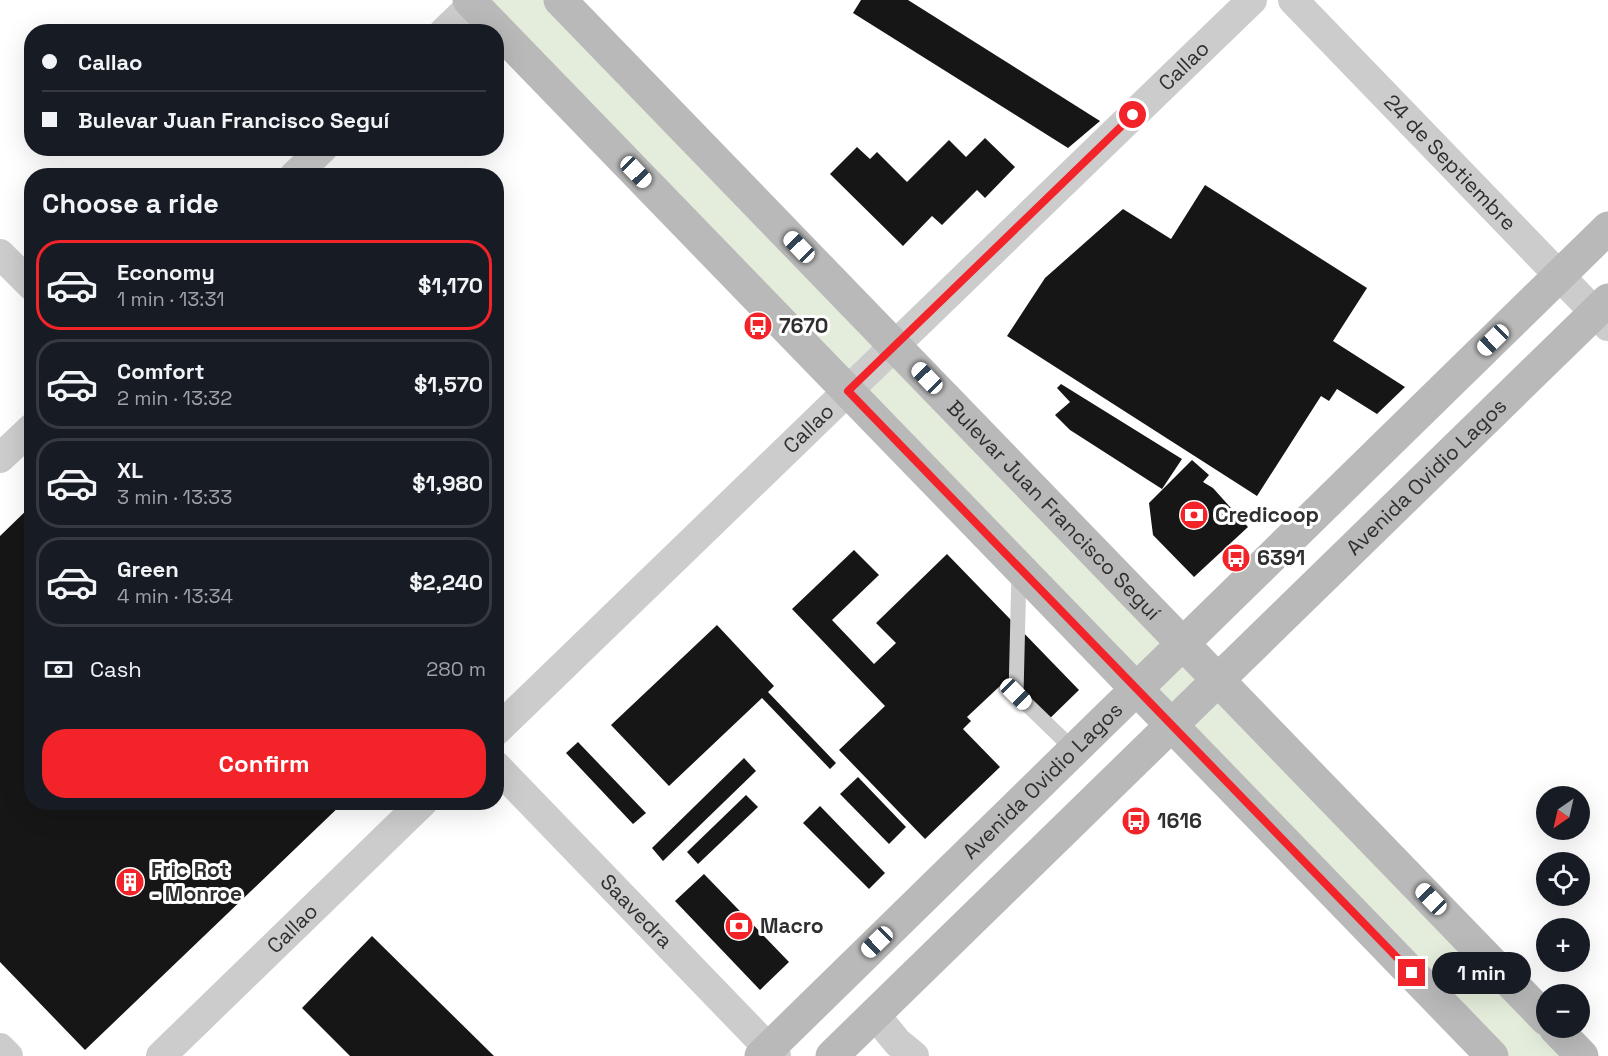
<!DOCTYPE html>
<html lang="en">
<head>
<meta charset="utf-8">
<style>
  body { margin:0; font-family:"Space Grotesk",sans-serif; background:#20242c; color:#f1f3f6; height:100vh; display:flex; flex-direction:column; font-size:22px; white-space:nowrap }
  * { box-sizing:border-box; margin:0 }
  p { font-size:20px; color:#9ea1a6 }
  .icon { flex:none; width:33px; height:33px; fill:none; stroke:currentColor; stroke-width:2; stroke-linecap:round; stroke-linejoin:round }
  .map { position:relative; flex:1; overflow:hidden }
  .sheet { position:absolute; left:24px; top:168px; width:480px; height:642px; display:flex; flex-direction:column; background:#171b24; border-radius:24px; box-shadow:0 6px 24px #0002 }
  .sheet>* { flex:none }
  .top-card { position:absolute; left:24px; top:24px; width:480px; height:132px; border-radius:24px; box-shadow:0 6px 24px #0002; display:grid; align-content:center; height:132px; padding:0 18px; background:#171b24 }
  .needle { width:39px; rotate:214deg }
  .tools { position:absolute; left:1536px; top:786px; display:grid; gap:12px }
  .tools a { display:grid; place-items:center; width:54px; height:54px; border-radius:50%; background:#171b24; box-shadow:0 6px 24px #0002; font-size:30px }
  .end { position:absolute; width:27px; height:27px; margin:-14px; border:8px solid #f3232a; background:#fff; box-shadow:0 0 0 3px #fff }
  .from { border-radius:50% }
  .bubble { position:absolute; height:42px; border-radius:21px; background:#171b24; box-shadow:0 6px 24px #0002; font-size:20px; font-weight:600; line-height:42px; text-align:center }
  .car { position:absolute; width:18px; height:36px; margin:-18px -9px; border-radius:8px; box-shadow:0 0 4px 2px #0007; background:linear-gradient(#fff 24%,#345 0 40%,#fff 0 76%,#345 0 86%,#fff 0) }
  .top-card b { display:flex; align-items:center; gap:21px; height:57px; font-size:22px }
  .top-card b+b { border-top:2px solid #363941 }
  .top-card i { width:15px; height:15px; background:#f1f3f6 }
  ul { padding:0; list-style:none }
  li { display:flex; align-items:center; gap:18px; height:90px; margin:0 12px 9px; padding:0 6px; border:3px solid #363941; border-radius:24px }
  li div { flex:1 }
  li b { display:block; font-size:22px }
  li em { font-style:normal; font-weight:600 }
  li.on { border-color:#f3232a }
  li>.icon { width:54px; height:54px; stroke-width:1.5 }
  h2 { padding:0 18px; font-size:27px; line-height:72px }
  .pay { display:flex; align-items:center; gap:15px; height:66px; padding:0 18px; font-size:22px }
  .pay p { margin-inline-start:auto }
  .primary-button { display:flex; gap:12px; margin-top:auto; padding:12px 18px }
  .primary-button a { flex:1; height:69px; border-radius:24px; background:#f3232a; color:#fff; font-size:24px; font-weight:600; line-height:69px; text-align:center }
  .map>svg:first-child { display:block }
  .green { fill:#e4eddb }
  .building { fill:#161616 }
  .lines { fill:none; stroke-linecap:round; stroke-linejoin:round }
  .service { stroke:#ccc; stroke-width:15 }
  .minor { stroke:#ccc; stroke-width:30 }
  .secondary { stroke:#b9b9b9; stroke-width:33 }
  .route { stroke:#f3232a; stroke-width:8 }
  .labels { text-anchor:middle; stroke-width:6; stroke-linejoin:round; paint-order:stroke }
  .street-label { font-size:21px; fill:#2f2f2f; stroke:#fff }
  .poi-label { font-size:21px; font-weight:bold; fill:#2f2f2f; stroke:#fff; text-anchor:start }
</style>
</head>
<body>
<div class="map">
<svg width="1608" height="1056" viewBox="0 0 1608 1056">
  <rect width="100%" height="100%" fill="#fff"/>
  <path class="green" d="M469 0H560L1582 1056H1492Z"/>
  <g class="building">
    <path d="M861 0H908L1100 121 1068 148 853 13Z"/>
    <path d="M985 138 1015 167 985 198 977 190 942 225 932 216 903 246 830 174 857 147 870 159 877 152 907 182 949 140 966 157Z"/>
    <path d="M1205 185 1367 288 1333 341 1405 387 1377 414 1337 389 1329 401 1321 396 1257 496 1007 336 1045 278 1123 209 1171 239Z"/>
    <path d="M1061 384 1182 459 1162 489 1070 430 1055 415 1070 402 1057 388Z"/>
    <path d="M1192 460 1209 475 1203 482 1213 488 1248 527 1194 577 1153 535 1149 503Z"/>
    <path d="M32 505V802H344L85 1050 0 962V536Z"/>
    <path d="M854 550 879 575 832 620 874 664 896 643 876 623 947 554 1079 690 1041 727 1001 685 967 717 971 721 963 729 1000 767 925 839 839 750 885 706 792 609Z"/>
    <path d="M717 625 774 686 768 692 836 763 830 769 762 698 669 786 611 725Z"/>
    <path d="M578 742 646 813 633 824 566 753Z"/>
    <path d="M744 758 756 771 663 861 652 848Z"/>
    <path d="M858 777 906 827 889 844 840 794Z"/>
    <path d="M746 795 758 807 698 864 687 852Z"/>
    <path d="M820 806 885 873 869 889 803 823Z"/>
    <path d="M704 874 789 962 760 990 675 901Z"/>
    <path d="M372 936 494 1056H350L302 1008Z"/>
  </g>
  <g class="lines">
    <path class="service" d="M1019 571 1016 694 1074 750"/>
    <g class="minor">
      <path id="s1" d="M1293 0 1608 326"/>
      <path d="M444 32 477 0"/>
      <path d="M294 176 323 148"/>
      <path d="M0 254 32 286"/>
      <path d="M0 458 32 428"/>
      <path id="s2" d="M496 731 1252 0"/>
      <path id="s3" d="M496 766 776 1056"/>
      <path d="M875 1015 898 1043 914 1056"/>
      <path d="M0 1048 8 1056"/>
      <path id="s4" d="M161 1056 423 802"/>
    </g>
    <g class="secondary">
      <path d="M469 0 1492 1056"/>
      <path id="s5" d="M560 0 1546 1019"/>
      <path d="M1555 1028 1582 1056"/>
      <path id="s6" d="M761 1056 1608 228"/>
      <path id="s7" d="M832 1056 1608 300"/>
    </g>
  </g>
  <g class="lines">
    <path class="route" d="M1133 115 848 391 1412 973"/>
  </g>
  <defs>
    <g id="bus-disc" transform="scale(1.5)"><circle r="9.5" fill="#f3232a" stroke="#fff"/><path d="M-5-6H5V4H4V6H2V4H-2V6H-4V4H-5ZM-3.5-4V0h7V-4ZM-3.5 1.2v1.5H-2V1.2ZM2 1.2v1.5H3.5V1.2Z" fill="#fff"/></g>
    <g id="bank-disc" transform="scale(1.5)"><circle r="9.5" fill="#f3232a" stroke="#fff"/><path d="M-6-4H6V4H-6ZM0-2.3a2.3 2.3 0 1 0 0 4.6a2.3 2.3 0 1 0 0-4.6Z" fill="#fff"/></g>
    <g id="building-disc" transform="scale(1.5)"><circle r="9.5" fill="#f3232a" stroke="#fff"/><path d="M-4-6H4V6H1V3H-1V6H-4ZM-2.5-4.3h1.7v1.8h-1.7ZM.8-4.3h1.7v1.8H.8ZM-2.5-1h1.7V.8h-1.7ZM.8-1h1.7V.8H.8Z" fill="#fff"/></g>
  </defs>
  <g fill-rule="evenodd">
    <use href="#bus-disc" x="758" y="326"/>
    <use href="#bank-disc" x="1194" y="515"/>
    <use href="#bus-disc" x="1236" y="558"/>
    <use href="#bus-disc" x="1136" y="821"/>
    <use href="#building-disc" x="130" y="882"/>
    <use href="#bank-disc" x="739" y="926"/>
  </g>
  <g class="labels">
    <g class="street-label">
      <text dy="7" stroke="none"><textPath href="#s2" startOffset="957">Callao</textPath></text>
      <text dy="7" stroke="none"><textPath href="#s1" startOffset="226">24 de Septiembre</textPath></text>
      <text dy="7" stroke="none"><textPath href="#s2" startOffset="435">Callao</textPath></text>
      <text dy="7" stroke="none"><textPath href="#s7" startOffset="830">Avenida Ovidio Lagos</textPath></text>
      <text dy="7" stroke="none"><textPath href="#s5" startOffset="710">Bulevar Juan Francisco Seguí</textPath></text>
      <text dy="7" stroke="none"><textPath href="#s6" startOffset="394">Avenida Ovidio Lagos</textPath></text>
      <text dy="7" stroke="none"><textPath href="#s3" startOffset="202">Saavedra</textPath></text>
      <text dy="7" stroke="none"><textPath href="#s4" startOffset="183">Callao</textPath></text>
    </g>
    <g class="poi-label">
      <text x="779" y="333">7670</text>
      <text x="1215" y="522">Credicoop</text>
      <text x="1257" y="565">6391</text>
      <text x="1157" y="828">1616</text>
      <text x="151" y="877">Fric Rot<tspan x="151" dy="24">- Monroe</tspan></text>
      <text x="760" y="933">Macro</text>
    </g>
  </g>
</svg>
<div class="tools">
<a><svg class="needle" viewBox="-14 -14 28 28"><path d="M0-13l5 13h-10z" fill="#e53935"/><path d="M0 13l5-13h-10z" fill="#9ea1a6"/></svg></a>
<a><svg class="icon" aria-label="locate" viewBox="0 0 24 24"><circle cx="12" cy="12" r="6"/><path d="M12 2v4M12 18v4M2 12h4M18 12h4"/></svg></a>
<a>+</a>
<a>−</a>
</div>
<i class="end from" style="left:1133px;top:115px"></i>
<i class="end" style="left:1412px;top:973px"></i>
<div class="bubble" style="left:1432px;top:952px;width:99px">1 min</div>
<i class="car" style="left:636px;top:172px;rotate:136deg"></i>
<i class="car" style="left:799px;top:247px;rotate:316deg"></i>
<i class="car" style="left:1493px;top:340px;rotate:226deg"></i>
<i class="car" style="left:927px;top:378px;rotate:316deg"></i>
<i class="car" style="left:1016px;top:694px;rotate:135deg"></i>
<i class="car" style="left:1431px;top:899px;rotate:316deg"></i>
<i class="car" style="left:877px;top:942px;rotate:226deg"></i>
<div class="top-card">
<b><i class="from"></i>Callao</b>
<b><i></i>Bulevar Juan Francisco Seguí</b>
</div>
<section class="sheet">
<h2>Choose a ride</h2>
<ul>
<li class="on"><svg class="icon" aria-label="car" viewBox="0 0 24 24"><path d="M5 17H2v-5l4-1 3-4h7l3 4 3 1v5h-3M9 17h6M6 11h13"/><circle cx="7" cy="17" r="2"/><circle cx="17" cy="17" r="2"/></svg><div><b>Economy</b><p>1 min · 13:31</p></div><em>$1,170</em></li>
<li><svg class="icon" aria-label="car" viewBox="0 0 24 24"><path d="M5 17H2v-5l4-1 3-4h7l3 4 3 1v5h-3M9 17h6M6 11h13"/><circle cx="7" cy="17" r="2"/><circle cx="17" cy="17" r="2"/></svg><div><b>Comfort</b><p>2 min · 13:32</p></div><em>$1,570</em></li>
<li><svg class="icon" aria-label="car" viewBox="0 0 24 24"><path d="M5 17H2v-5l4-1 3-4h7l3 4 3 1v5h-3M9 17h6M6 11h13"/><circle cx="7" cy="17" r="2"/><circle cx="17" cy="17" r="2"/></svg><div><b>XL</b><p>3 min · 13:33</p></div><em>$1,980</em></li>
<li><svg class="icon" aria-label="car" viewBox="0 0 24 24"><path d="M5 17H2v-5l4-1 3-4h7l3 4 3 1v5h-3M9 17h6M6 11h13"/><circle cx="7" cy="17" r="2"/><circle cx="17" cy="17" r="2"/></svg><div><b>Green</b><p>4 min · 13:34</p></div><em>$2,240</em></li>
</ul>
<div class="pay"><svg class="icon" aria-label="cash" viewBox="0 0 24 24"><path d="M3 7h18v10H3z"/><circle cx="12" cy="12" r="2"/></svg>Cash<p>280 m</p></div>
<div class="primary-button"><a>Confirm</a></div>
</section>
</div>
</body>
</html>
